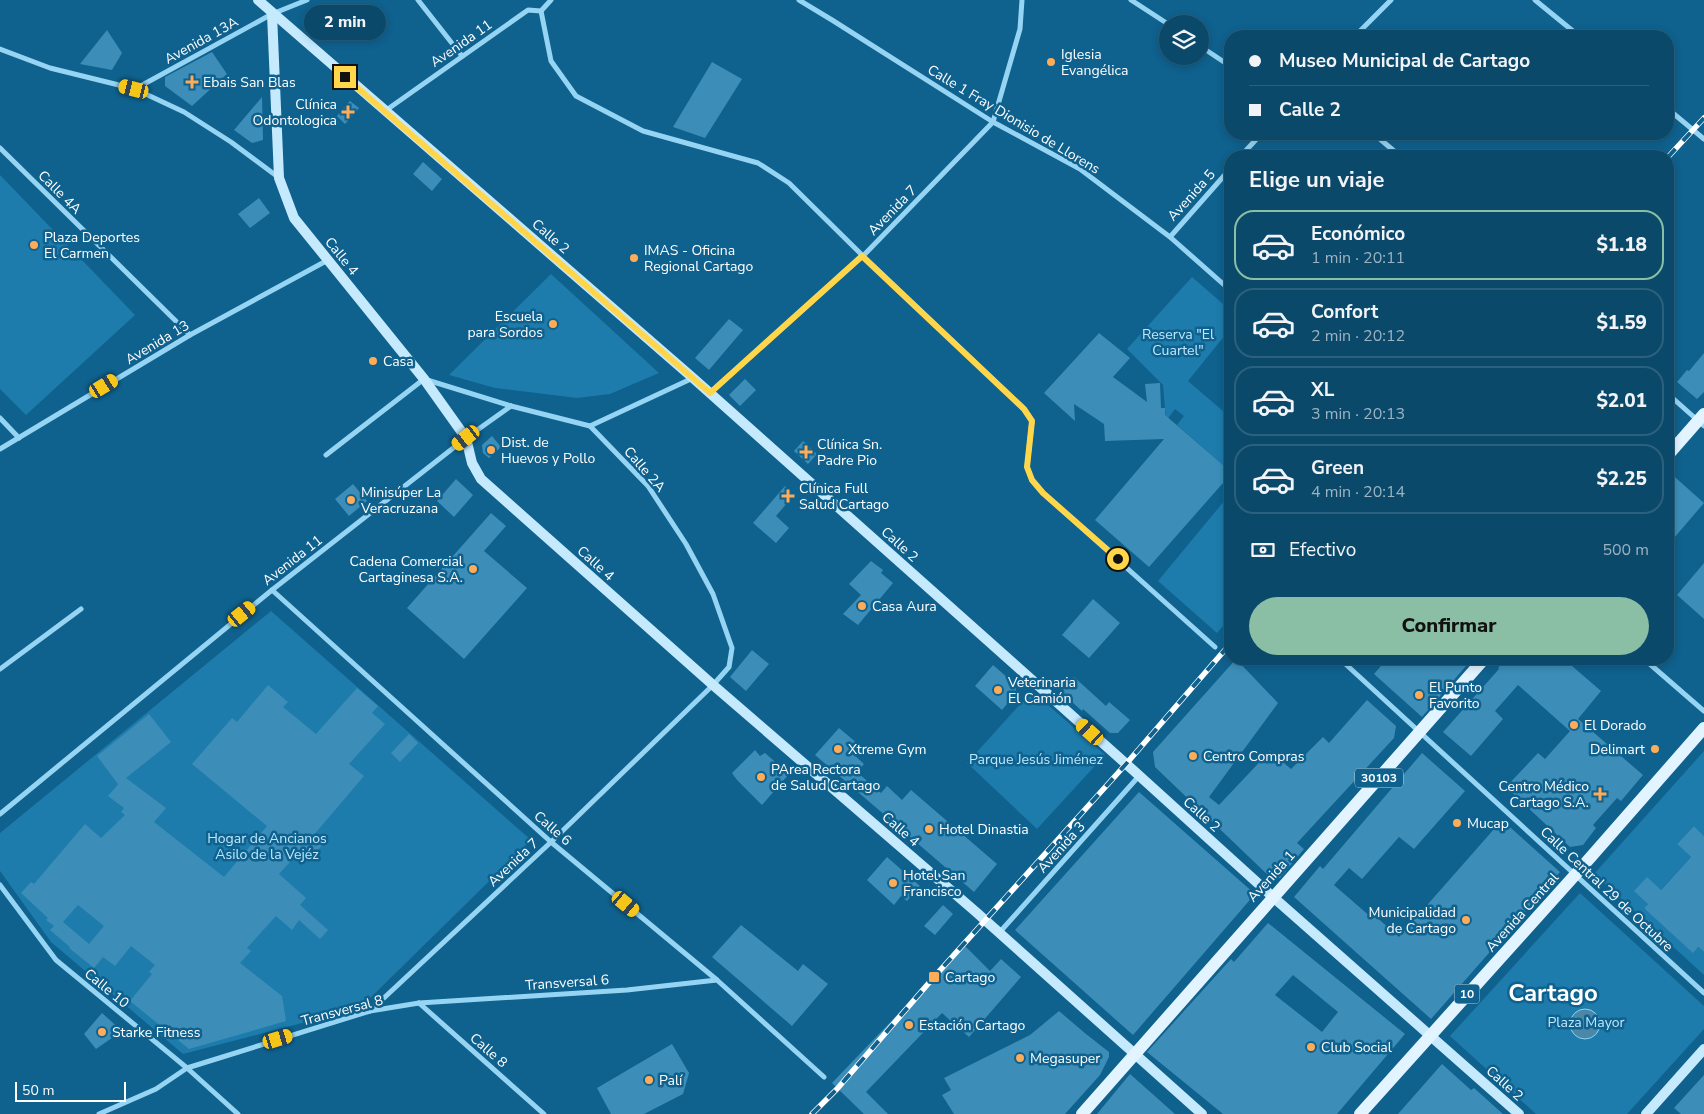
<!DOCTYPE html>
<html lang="es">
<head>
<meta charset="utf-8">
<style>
  body { margin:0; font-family:"Nunito Sans",sans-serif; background:#145070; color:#f1f3f6; height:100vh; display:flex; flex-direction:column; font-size:19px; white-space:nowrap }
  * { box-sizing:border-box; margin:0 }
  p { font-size:16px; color:#9ab2c1 }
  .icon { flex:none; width:28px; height:28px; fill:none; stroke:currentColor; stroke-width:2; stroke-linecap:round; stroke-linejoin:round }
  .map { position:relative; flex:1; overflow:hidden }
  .details { position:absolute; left:1224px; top:150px; width:450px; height:515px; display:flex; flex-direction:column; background:#0b496a; border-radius:20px; box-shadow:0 2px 8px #0003,0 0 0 1px #2b617e }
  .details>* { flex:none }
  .guide { position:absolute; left:1224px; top:30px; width:450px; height:110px; border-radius:20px; box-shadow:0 2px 8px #0003,0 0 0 1px #2b617e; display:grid; align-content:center; height:110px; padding:0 25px; background:#0b496a }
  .controls { position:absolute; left:1159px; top:15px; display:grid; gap:10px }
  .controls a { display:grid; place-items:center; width:50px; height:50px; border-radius:50%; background:#0b496a; box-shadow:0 2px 8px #0003,0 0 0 1px #2b617e; font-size:25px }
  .scale { position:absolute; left:15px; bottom:12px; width:111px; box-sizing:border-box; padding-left:5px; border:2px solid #fff; border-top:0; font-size:14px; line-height:18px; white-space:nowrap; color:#fff; -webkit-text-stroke:4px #0f618e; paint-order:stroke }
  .end { position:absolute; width:22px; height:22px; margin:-11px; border:6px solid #ffd54a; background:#111; box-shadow:0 0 0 2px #111 }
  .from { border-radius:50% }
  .bubble { position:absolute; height:35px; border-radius:18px; background:#0b496a; box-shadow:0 2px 8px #0003,0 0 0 1px #2b617e; font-size:16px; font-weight:800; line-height:35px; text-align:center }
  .car { position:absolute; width:15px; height:30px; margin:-15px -8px; border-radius:6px; box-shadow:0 0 4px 1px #0007; background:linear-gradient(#f5c518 24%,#345 0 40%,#f5c518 0 76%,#345 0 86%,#f5c518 0) }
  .guide b { display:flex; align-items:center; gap:18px; height:48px; font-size:19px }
  .guide b+b { border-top:1px solid #2b617e }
  .guide i { width:12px; height:12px; background:#f1f3f6 }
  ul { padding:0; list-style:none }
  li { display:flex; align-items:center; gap:15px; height:70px; margin:0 10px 8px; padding:0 15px; border:2px solid #2b617e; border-radius:20px }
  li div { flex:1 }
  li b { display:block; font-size:19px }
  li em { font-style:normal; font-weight:800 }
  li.active { border-color:#8abfa5 }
  li>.icon { width:45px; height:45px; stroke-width:1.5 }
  h2 { padding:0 25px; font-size:22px; line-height:60px }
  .pay { display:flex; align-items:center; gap:12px; height:55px; padding:0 25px; font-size:19px }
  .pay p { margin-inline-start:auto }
  .cta { display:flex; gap:10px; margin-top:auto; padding:10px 25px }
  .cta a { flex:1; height:58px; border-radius:30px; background:#8abfa5; color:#111; font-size:20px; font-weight:800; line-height:58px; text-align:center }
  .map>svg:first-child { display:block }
  .green { fill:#1d7cac }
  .water { fill:#4b87a7; stroke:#87d3f7 }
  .building { fill:#3c8eb9; fill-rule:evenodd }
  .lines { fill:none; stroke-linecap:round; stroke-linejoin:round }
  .street { stroke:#96d4f3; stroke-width:5 }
  .secondary { stroke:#c5e9fd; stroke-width:10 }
  .primary { stroke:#e2f4ff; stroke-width:12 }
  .rail-casing { stroke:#fff; stroke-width:5.5 }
  .rail { stroke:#0f618e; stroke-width:4; stroke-dasharray:11; stroke-linecap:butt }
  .route { stroke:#ffd54a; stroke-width:6 }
  .poi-dot { fill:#ffac58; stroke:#0f618e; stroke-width:2 }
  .labels { text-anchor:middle; stroke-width:5; stroke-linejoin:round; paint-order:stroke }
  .shield { fill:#0f618e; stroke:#b7d0dd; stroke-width:1 }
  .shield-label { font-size:12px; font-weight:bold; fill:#fff }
  .street-label { font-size:14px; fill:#fff; stroke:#0f618e }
  .poi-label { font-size:14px; fill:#fff; stroke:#0f618e; text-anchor:start }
  .park-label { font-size:14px; fill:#bde8fe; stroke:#0f618e }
  .town-label { font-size:24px; font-weight:bold; fill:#fff; stroke:#0f618e }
</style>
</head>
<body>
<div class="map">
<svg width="1704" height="1114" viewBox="0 0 1704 1114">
  <rect width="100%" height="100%" fill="#0f618e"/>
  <g class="green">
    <path d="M0 175 135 315 26 415 0 389Z"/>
    <path d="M551 274 659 373 610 394 577 398 495 388 449 375Z"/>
    <path d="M1192 277 1230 310V329L1188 381 1230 417V471L1177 425 1184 416 1175 409 1166 421 1163 385 1127 349Z"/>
    <path d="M1230 494V618L1217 633 1158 581Z"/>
    <path d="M271 611 531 840 360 1008 183 1054 51 942 0 871V833Z"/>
    <path d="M1032 691 1105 755 1037 829 967 763Z"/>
    <path d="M1704 751V836L1694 826 1677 844 1691 857 1644 908 1704 952V975L1594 874Z"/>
    <path d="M1580 893 1704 1006V1029L1627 1114H1536L1450 1036Z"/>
  </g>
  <circle class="water" cx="1585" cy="1024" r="15"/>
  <g class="building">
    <path d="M107 30 122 53 112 70 80 64Z"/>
    <path d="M212 52 227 74 192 106 165 86V77Z"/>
    <path d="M712 62 742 79 705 138 673 127Z"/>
    <path d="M262 97 263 140 252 143 234 130Z"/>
    <path d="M350 101 359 108 345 124 337 116Z"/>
    <path d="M423 162 442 179 432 191 413 174Z"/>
    <path d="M259 198 270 213 250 228 238 214Z"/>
    <path d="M729 319 743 330 709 370 695 358Z"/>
    <path d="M1099 333 1130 358 1113 377 1147 402 1145 384 1160 383 1161 408H1165V415L1230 471V475L1149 567 1095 520 1164 439 1105 441 1104 424 1074 404 1075 421 1044 393Z"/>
    <path d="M1704 353V392L1697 399 1677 382 1687 370 1689 371Z"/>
    <path d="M745 379 756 390 740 406 729 395Z"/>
    <path d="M492 436 501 447 489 458 483 453 482 445Z"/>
    <path d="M803 441 817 454 808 464 794 451Z"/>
    <path d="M1668 471 1704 503 1668 545Z"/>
    <path d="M456 479 473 495 454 517 437 501Z"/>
    <path d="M353 484 367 501 349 516 335 499Z"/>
    <path d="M785 486 794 495 776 516 789 528 776 543 753 523Z"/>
    <path d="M491 513 506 526 484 551 527 588 464 659 407 608Z"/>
    <path d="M871 561 883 570 881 573 893 583 858 625 843 614 861 595 849 584Z"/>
    <path d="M1704 563V619L1677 595Z"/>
    <path d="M1093 599 1120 623 1089 658 1062 635Z"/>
    <path d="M752 650 769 664 746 691 730 677Z"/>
    <path d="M1236 659 1278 703 1209 797 1219 805 1270 751 1291 769 1323 737 1329 743 1367 700 1396 726 1394 738 1297 843 1304 849 1280 878 1272 879 1155 767 1153 752Z"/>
    <path d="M1387 659H1472L1422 717 1374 674Z"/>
    <path d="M1506 659H1564L1601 691 1578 719 1643 775 1621 801 1617 798 1593 825 1596 828 1583 845 1570 847 1506 787 1538 753 1545 759 1570 731 1518 685 1495 711 1503 719 1471 756 1443 732 1499 669 1498 668Z"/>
    <path d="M993 665 1016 685V693L1002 710 975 686Z"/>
    <path d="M1074 677 1106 706 1109 702 1130 720 1118 733H1110L1083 709 1082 711 1061 692Z"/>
    <path d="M268 685 288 702 283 707 316 734 357 688 378 706 372 713 385 724 349 764 364 776 312 837 323 844 309 861 299 852 279 874 306 898 300 905 328 930 320 939 299 920 292 930 276 916 247 948 251 951 240 963 282 996 286 1021 189 1049 130 1001 152 974 149 972 155 965 131 946 115 966 103 957 94 968 69 948 70 947 50 930 54 926 46 920 48 918 21 893 31 882 34 884 85 824 101 838 125 815 121 812 124 808 108 796 120 782 118 784 97 756 149 714 171 742 126 778 166 808 154 822 224 877 267 826 192 764 232 718 237 722ZM78 905 104 926 89 944 63 922Z"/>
    <path d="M839 728 858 744 852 753 864 764 857 772 881 793 887 786 902 800 911 790 997 864 974 892 815 755Z"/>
    <path d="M409 734 418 743 400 762 391 753Z"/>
    <path d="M755 750 760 756 765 753 789 774 762 805 737 780 732 773Z"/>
    <path d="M1422 753 1465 791 1414 849 1399 837 1362 879 1349 868 1334 885 1372 918 1374 915 1399 937 1502 820 1560 872 1431 1019 1294 897 1320 866 1323 869Z"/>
    <path d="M1139 792 1255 894 1133 1035 1015 930Z"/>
    <path d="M1694 826 1704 836V952L1698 947 1693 953 1644 908 1648 904 1634 891 1647 877 1661 890 1691 857 1677 844Z"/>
    <path d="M887 857 920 886 907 901 901 896 894 905 867 880Z"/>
    <path d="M943 905 953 914 935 935 924 926Z"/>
    <path d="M1268 923 1405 1034 1337 1114H1223L1147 1052 1231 959 1234 962ZM1293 975 1338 1012 1322 1032 1275 995Z"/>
    <path d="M741 925 798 971 803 964 828 984 792 1026 712 957Z"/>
    <path d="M964 945 990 971 1001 959 1021 977 969 1037 942 1013 866 1092 888 1114H864L832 1083Z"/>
    <path d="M1059 1011 1086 1034 1109 1052V1057L1100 1075 1065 1114H954L942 1095 951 1090 944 1078 1030 1035Z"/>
    <path d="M102 1013 122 1031 96 1049 84 1034Z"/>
    <path d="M672 1044 689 1073 683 1094 644 1114H611L597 1088Z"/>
    <path d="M1442 1064 1471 1090 1474 1088 1503 1114H1398Z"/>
    <path d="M1130 1074 1175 1114H1097Z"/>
    <path d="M1704 1075V1114H1681L1674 1108Z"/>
  </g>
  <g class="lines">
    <g class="street">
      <path d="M418 0 462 56"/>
      <path d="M799 0 832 20 993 122 1080 169 1170 237 1230 290"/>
      <path d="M1131 0 1168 24"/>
      <path d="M1535 0 1579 36"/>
      <path d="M541 11 551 61 576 96 643 131 758 163 789 183 863 256 1024 409 1032 421 1027 467 1032 480 1043 493 1215 647"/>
      <path d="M1355 36 1391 0"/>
      <path d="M1200 46 1230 66"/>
      <path d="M0 49 50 68 135 89 184 112 231 142 278 177"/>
      <path d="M135 89 272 14 307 0"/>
      <path d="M1668 109 1704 139"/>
      <path d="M385 111 528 10 541 11 551 0"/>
      <path d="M1374 134 1400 156"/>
      <path d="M0 148 190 335"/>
      <path d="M1241 156 1261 134"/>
      <path d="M1170 237 1230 169"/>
      <path d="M710 393 863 256 993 122 1020 29 1022 0"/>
      <path d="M1668 394 1704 426"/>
      <path d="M0 418 19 438"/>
      <path d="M590 426 693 378"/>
      <path d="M0 449 190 335 328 260"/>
      <path d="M326 455 424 379 511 406 590 426 648 486 686 544 713 594 732 648 729 667 713 685 551 842 370 1011"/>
      <path d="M272 590 551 842 717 980 824 1077"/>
      <path d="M1340 659 1704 993"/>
      <path d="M1644 659 1704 711"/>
      <path d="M0 669 81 609"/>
      <path d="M0 814 272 590 466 438 511 406"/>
      <path d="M0 885 56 960 187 1068 238 1114"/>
      <path d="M999 933 1139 776"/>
      <path d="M419 1003 544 1114"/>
      <path d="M99 1114 156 1089 187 1068 370 1011 419 1003 627 990 717 980"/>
    </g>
    <g class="secondary">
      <path d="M258 0 693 378 1133 770 1273 897 1519 1114"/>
      <path d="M272 14 279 178 294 218 424 379 466 438 472 463 481 479 713 685 976 912 1202 1114"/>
      <path d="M1646 1114 1704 1049"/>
    </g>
    <g class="primary">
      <path d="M1668 455 1704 414"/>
      <path d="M1082 1114 1484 659"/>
      <path d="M1360 1114 1575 875 1704 728"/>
    </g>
    <g class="rail-casing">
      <g id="rail">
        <path d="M1668 157 1704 118"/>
        <path d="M812 1114 837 1089 934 977 1126 764 1230 644"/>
      </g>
    </g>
    <use href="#rail" class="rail"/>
  </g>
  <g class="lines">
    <path class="route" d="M345 77 710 393 862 256 1024 409 1032 421 1027 467 1032 480 1043 493 1118 559"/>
  </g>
  <g class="poi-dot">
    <circle cx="1051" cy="62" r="5"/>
    <path d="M189.5 74.5h5v5h5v5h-5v5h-5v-5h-5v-5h5z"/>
    <path d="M345.5 104.5h5v5h5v5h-5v5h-5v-5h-5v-5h5z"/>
    <circle cx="34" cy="245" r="5"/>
    <circle cx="634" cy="258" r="5"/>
    <circle cx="553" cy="324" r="5"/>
    <circle cx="373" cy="361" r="5"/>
    <circle cx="491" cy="450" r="5"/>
    <path d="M803.5 444.5h5v5h5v5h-5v5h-5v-5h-5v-5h5z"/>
    <path d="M785.5 488.5h5v5h5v5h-5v5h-5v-5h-5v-5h5z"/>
    <circle cx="351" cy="500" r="5"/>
    <circle cx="473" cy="569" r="5"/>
    <circle cx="862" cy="606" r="5"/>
    <circle cx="998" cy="690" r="5"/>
    <circle cx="1419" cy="695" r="5"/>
    <circle cx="1574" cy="725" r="5"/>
    <circle cx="838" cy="749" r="5"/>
    <circle cx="1655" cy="749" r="5"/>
    <circle cx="1193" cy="756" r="5"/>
    <circle cx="761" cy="777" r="5"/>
    <path d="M1597.5 786.5h5v5h5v5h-5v5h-5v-5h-5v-5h5z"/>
    <circle cx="1457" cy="823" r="5"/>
    <circle cx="929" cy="829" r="5"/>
    <circle cx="893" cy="883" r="5"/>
    <circle cx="1466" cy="920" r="5"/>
    <rect x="928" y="971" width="12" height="12" rx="2.5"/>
    <circle cx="909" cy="1025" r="5"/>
    <circle cx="102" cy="1032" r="5"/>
    <circle cx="1311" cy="1047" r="5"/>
    <circle cx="1020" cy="1058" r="5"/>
    <circle cx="649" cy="1080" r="5"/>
  </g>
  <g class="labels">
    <g class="shield">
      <rect x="1355" y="768.5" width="48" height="19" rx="4"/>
      <rect x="1454.5" y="984.5" width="25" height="19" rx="4"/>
    </g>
    <g class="shield-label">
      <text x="1379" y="782">30103</text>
      <text x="1467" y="998">10</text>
    </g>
    <g class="street-label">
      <text transform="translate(201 40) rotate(-29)" y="5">Avenida 13A</text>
      <text transform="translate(461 43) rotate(-35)" y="5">Avenida 11</text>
      <text transform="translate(1014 119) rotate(31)" y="5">Calle 1 Fray Dionisio de Llorens</text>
      <text transform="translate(60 192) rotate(45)" y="5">Calle 4A</text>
      <text transform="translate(1191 195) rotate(-48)" y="5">Avenida 5</text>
      <text transform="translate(892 210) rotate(-46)" y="5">Avenida 7</text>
      <text transform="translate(551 236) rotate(41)" y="5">Calle 2</text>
      <text transform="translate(342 256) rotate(51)" y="5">Calle 4</text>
      <text transform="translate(157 342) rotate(-31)" y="5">Avenida 13</text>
      <text transform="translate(645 469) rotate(49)" y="5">Calle 2A</text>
      <text transform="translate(900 544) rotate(42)" y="5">Calle 2</text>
      <text transform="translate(292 560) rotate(-38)" y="5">Avenida 11</text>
      <text transform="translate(596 563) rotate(42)" y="5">Calle 4</text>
      <text transform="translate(1202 814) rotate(42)" y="5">Calle 2</text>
      <text transform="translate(553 828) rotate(41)" y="5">Calle 6</text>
      <text transform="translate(901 829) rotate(41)" y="5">Calle 4</text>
      <text transform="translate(1061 847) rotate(-48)" y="5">Avenida 3</text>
      <text transform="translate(513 862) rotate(-43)" y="5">Avenida 7</text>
      <text transform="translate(1271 876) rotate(-48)" y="5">Avenida 1</text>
      <text transform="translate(1607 889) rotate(43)" y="5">Calle Central 29 de Octubre</text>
      <text transform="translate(1522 912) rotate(-48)" y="5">Avenida Central</text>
      <text transform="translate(567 982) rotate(-4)" y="5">Transversal 6</text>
      <text transform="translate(107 988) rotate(39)" y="5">Calle 10</text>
      <text transform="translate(342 1010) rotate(-15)" y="5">Transversal 8</text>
      <text transform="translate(489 1050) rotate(41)" y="5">Calle 8</text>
      <text transform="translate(1505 1083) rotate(42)" y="5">Calle 2</text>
    </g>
    <g class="poi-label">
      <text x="1061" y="59">Iglesia<tspan x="1061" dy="16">Evangélica</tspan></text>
      <text x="203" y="87">Ebais San Blas</text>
      <text x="337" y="109" text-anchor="end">Clínica<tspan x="337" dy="16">Odontologica</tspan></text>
      <text x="44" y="242">Plaza Deportes<tspan x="44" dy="16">El Carmen</tspan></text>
      <text x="644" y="255">IMAS - Oficina<tspan x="644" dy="16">Regional Cartago</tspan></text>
      <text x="543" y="321" text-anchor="end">Escuela<tspan x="543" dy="16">para Sordos</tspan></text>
      <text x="383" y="366">Casa</text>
      <text x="501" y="447">Dist. de<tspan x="501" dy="16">Huevos y Pollo</tspan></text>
      <text x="817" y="449">Clínica Sn.<tspan x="817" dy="16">Padre Pio</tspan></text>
      <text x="799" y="493">Clínica Full<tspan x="799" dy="16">Salud Cartago</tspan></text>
      <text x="361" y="497">Minisúper La<tspan x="361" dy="16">Veracruzana</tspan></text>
      <text x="463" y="566" text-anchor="end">Cadena Comercial<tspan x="463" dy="16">Cartaginesa S.A.</tspan></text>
      <text x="872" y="611">Casa Aura</text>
      <text x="1008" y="687">Veterinaria<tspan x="1008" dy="16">El Camión</tspan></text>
      <text x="1429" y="692">El Punto<tspan x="1429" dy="16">Favorito</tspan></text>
      <text x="1584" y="730">El Dorado</text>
      <text x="848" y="754">Xtreme Gym</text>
      <text x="1645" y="754" text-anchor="end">Delimart</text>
      <text x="1203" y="761">Centro Compras</text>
      <text x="771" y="774">PArea Rectora<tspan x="771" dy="16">de Salud Cartago</tspan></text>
      <text x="1589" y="791" text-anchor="end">Centro Médico<tspan x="1589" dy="16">Cartago S.A.</tspan></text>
      <text x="1467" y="828">Mucap</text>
      <text x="939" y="834">Hotel Dinastia</text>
      <text x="903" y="880">Hotel San<tspan x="903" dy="16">Francisco</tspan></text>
      <text x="1456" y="917" text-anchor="end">Municipalidad<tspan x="1456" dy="16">de Cartago</tspan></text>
      <text x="945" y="982">Cartago</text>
      <text x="919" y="1030">Estación Cartago</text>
      <text x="112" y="1037">Starke Fitness</text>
      <text x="1321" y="1052">Club Social</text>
      <text x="1030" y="1063">Megasuper</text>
      <text x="659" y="1085">Palí</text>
    </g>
    <g class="park-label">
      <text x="1178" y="339">Reserva "El<tspan x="1178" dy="16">Cuartel"</tspan></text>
      <text x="1036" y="764">Parque Jesús Jiménez</text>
      <text x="267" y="843">Hogar de Ancianos<tspan x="267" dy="16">Asilo de la Vejéz</tspan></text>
      <text x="1586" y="1027">Plaza Mayor</text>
    </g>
    <g class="town-label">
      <text x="1553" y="1001">Cartago</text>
    </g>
  </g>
</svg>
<div class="controls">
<a><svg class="icon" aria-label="layers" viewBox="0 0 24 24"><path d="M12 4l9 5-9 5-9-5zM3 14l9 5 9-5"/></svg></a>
</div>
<div class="scale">50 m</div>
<i class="end from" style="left:1118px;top:559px"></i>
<i class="end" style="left:345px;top:77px"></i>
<div class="bubble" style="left:304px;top:5px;width:82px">2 min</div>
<i class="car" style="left:134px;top:89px;rotate:284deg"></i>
<i class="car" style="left:104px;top:386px;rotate:59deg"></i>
<i class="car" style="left:466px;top:438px;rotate:232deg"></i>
<i class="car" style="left:242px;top:614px;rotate:51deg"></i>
<i class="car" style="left:1090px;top:732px;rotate:312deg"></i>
<i class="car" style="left:626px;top:904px;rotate:130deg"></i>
<i class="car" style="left:278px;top:1039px;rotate:73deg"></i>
<div class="guide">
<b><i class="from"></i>Museo Municipal de Cartago</b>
<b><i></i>Calle 2</b>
</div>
<section class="details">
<h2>Elige un viaje</h2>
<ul>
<li class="active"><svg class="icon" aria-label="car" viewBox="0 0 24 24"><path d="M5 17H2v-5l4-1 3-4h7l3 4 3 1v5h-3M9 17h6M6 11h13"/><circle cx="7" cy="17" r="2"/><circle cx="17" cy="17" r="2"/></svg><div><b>Económico</b><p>1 min · 20:11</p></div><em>$1.18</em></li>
<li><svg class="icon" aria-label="car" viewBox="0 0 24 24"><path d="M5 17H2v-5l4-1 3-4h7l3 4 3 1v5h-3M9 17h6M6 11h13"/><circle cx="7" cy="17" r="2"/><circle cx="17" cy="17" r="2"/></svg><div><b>Confort</b><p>2 min · 20:12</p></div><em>$1.59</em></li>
<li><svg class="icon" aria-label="car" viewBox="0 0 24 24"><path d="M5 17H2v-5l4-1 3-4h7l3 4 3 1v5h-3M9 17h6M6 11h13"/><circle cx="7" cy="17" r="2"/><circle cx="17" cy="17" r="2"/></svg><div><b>XL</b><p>3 min · 20:13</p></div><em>$2.01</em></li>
<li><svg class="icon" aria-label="car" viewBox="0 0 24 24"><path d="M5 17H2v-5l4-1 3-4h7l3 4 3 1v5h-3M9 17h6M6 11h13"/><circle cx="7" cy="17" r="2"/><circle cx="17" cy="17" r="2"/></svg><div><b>Green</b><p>4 min · 20:14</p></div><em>$2.25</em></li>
</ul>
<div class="pay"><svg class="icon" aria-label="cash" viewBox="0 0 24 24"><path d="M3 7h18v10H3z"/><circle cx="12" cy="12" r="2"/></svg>Efectivo<p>500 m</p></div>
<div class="cta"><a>Confirmar</a></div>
</section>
</div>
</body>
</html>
